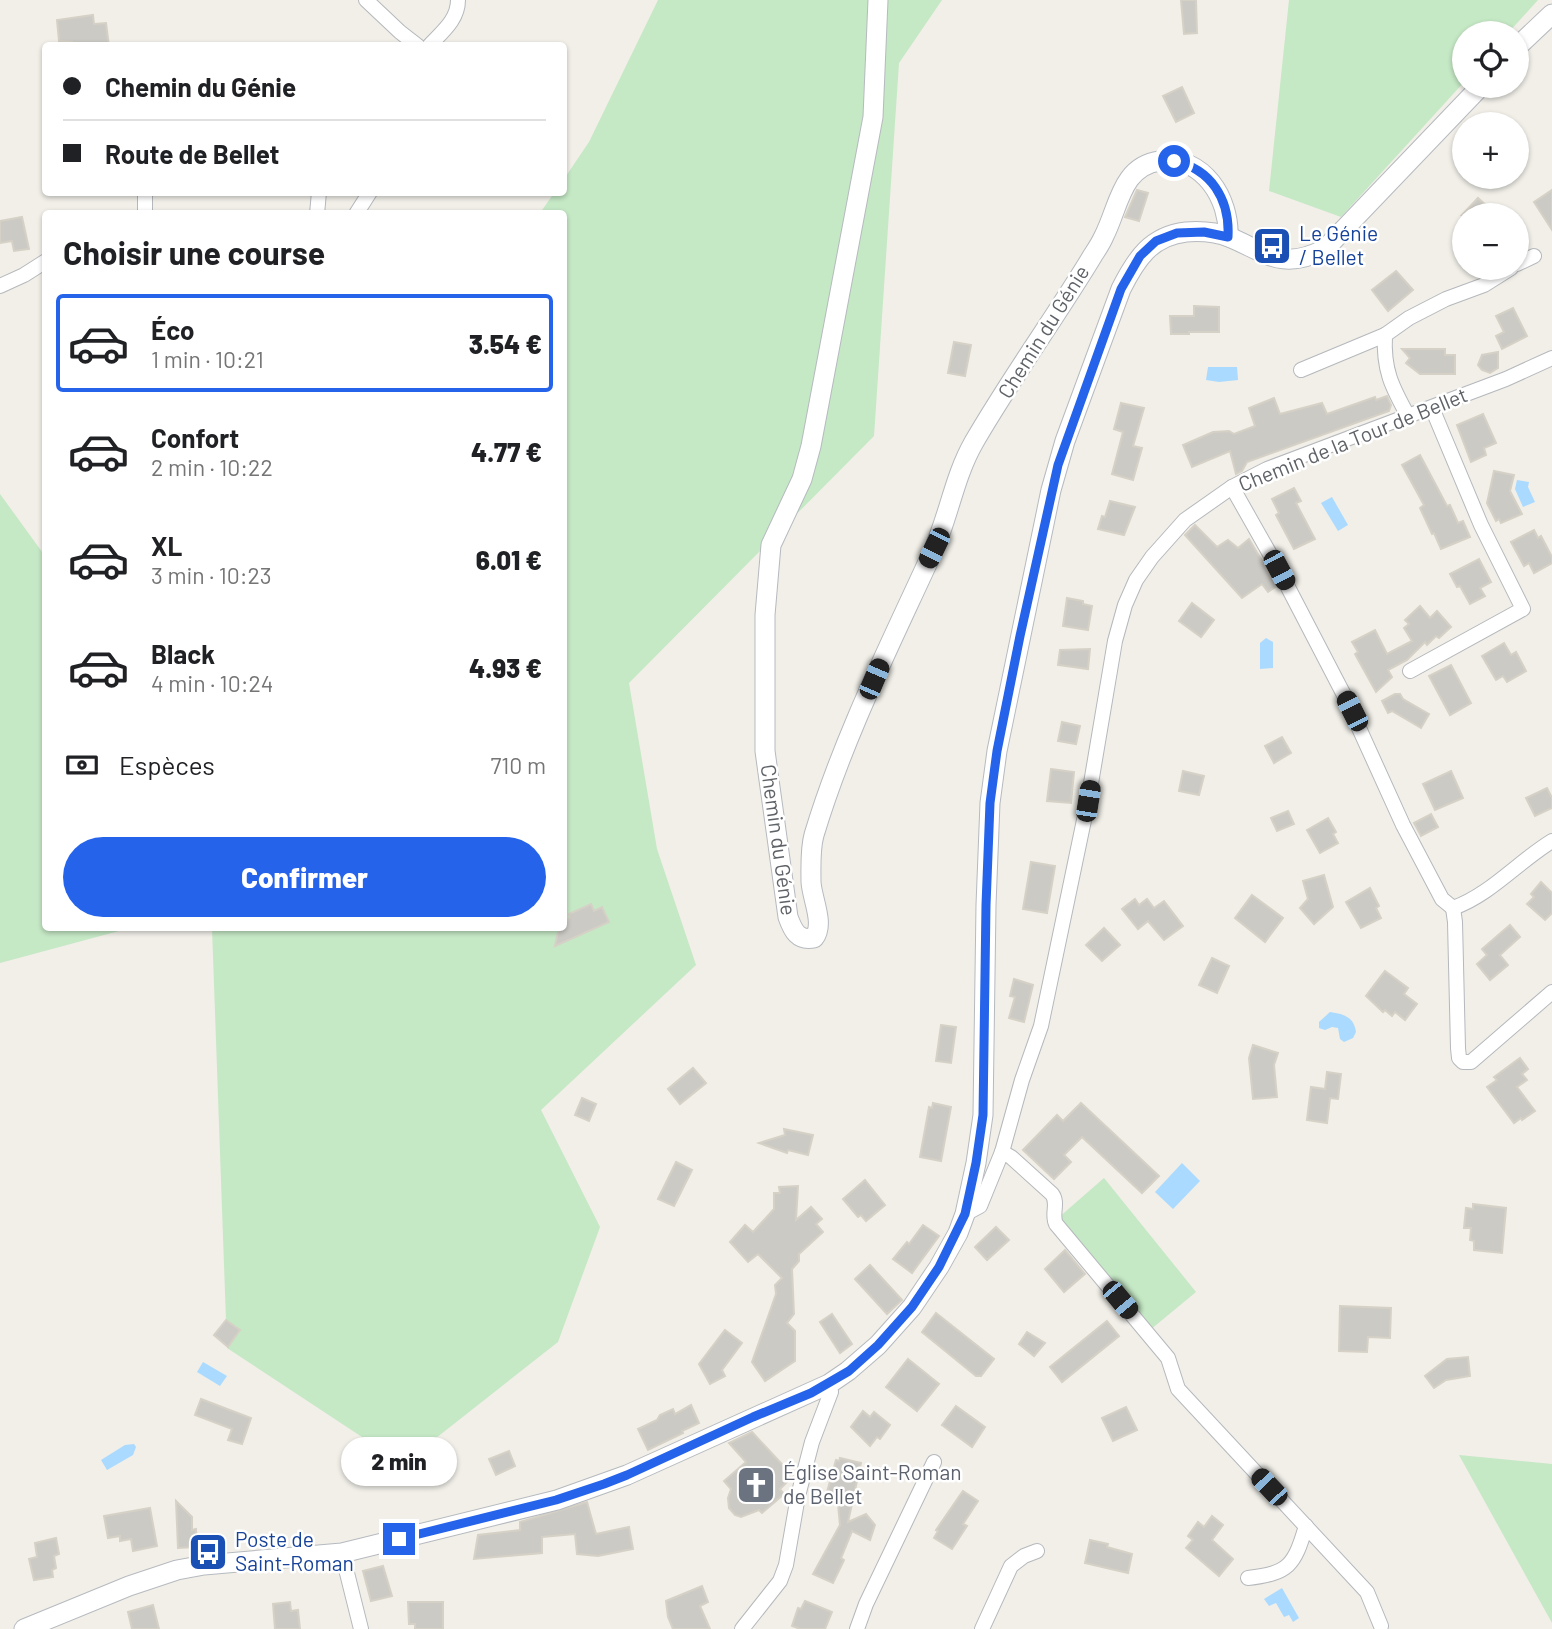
<!DOCTYPE html>
<html lang="fr">
<head>
<meta charset="utf-8">
<style>
  body { margin:0; font-family:Barlow,sans-serif; background:#f6f6f6; color:#202124; height:100vh; display:flex; flex-direction:column; font-size:26px; white-space:nowrap }
  * { box-sizing:border-box; margin:0 }
  p { font-size:23px; color:#757577 }
  .icon { flex:none; width:38px; height:38px; fill:none; stroke:currentColor; stroke-width:2; stroke-linecap:round; stroke-linejoin:round }
  .map { position:relative; flex:1; overflow:hidden }
  .details { position:absolute; left:42px; top:210px; width:525px; height:721px; display:flex; flex-direction:column; background:#fff; border-radius:7px; box-shadow:0 2px 5px #0004 }
  .details>* { flex:none }
  .hud { position:absolute; left:42px; top:42px; width:525px; height:154px; border-radius:7px; box-shadow:0 2px 5px #0004; display:grid; align-content:center; height:154px; padding:0 21px; background:#fff }
  .tools { position:absolute; left:1452px; top:21px; display:grid; gap:14px }
  .tools a { display:grid; place-items:center; width:77px; height:77px; border-radius:50%; background:#fff; box-shadow:0 2px 5px #0004; font-size:35px }
  .end { position:absolute; width:32px; height:32px; margin:-16px; border:9px solid #2563eb; background:#fff; box-shadow:0 0 0 4px #fff }
  .from { border-radius:50% }
  .bubble { position:absolute; height:49px; border-radius:24px; background:#fff; box-shadow:0 2px 5px #0004; font-size:23px; font-weight:800; line-height:49px; text-align:center }
  .car { position:absolute; width:21px; height:42px; margin:-21px -10px; border-radius:9px; box-shadow:0 0 5px 2px #0007; background:linear-gradient(#222 24%,#8ab4d8 0 40%,#222 0 76%,#8ab4d8 0 86%,#222 0) }
  .hud b { display:flex; align-items:center; gap:24px; height:66px; font-size:26px }
  .hud b+b { border-top:2px solid #e0e0e0 }
  .hud i { width:18px; height:18px; background:#202124 }
  ul { padding:0; list-style:none }
  li { display:flex; align-items:center; gap:21px; height:98px; margin:0 14px 10px; padding:0 7px; border:4px solid transparent; border-radius:7px }
  li div { flex:1 }
  li b { display:block; font-size:26px }
  li em { font-style:normal; font-weight:800 }
  li.active { border-color:#2563eb }
  li>.icon { width:63px; height:63px; stroke-width:1.5 }
  h2 { padding:0 21px; font-size:32px; line-height:84px }
  .pay { display:flex; align-items:center; gap:18px; height:77px; padding:0 21px; font-size:26px }
  .pay p { margin-inline-start:auto }
  .cta { display:flex; gap:14px; margin-top:auto; padding:14px 21px }
  .cta a { flex:1; height:80px; border-radius:42px; background:#2563eb; color:#fff; font-size:28px; font-weight:800; line-height:80px; text-align:center }
  .map>svg:first-child { display:block }
  .green { fill:#c5e8c5 }
  .water { fill:#aadaff }
  .building { fill:#cccac5; stroke:#d6d1c6; stroke-width:2 }
  .lines { fill:none; stroke-linecap:round; stroke-linejoin:round }
  .street-casing { stroke:#b5b8bc; stroke-width:16 }
  .secondary-casing { stroke:#b6babf; stroke-width:21 }
  .street { stroke:#fff; stroke-width:14 }
  .secondary { stroke:#fff; stroke-width:19 }
  .route { stroke:#2563eb; stroke-width:9 }
  .labels { text-anchor:middle; stroke-width:5; stroke-linejoin:round; paint-order:stroke }
  .transit-label { font-size:21px; fill:#164399; stroke:#fff; text-anchor:start }
  .street-label { font-size:21px; fill:#5f6368; stroke:#fff }
  .worship-label { font-size:21px; fill:#5b616d; stroke:#fff; text-anchor:start }
</style>
</head>
<body>
<div class="map">
<svg width="1552" height="1629" viewBox="0 0 1552 1629">
  <rect width="100%" height="100%" fill="#f1efe8"/>
  <g class="green">
    <path d="M658 0H942L899 63 874 436 629 683 657 849 696 965 541 1110 600 1227 558 1342 403 1464 227 1348 212 928H564V214L540 213 554 193 564 192V179L589 142Z"/>
    <path d="M1289 0H1538L1508 33H1465V81L1341 217 1269 191Z"/>
    <path d="M0 494 45 556 46 928H130L0 963Z"/>
    <path d="M1104 1178 1196 1292 1150 1330 1057 1219Z"/>
    <path d="M1459 1455 1552 1464V1623Z"/>
  </g>
  <g class="water">
    <path d="M1208 367H1237L1238 380 1219 382 1206 380Z"/>
    <path d="M1517 480 1529 482 1528 487 1535 502 1523 507 1515 489Z"/>
    <path d="M1332 497 1348 525 1338 531 1321 503Z"/>
    <path d="M1266 638 1273 642V668L1260 669V643Z"/>
    <path d="M1330 1012C1344 1014 1354 1017 1356 1032L1353 1038 1344 1042 1340 1039 1338 1028 1332 1027 1325 1030 1319 1028V1022Z"/>
    <path d="M1182 1163 1200 1181 1173 1209 1155 1192Z"/>
    <path d="M203 1362 227 1376 220 1386 197 1372Z"/>
    <path d="M134 1444 136 1447 133 1455 107 1470 101 1460 125 1445Z"/>
    <path d="M1282 1588 1299 1618 1293 1622 1289 1615 1284 1617 1276 1603 1269 1606 1264 1599Z"/>
  </g>
  <g class="building">
    <path d="M1181 0H1196L1197 33 1184 34Z"/>
    <path d="M93 15 94 24 106 23 109 46H72V42L59 41 57 20Z"/>
    <path d="M1182 87 1194 113 1176 122 1163 96Z"/>
    <path d="M1137 190 1148 193 1139 221 1125 217Z"/>
    <path d="M1552 190V230L1534 202Z"/>
    <path d="M1478 198 1497 215H1462Z"/>
    <path d="M22 217 29 249 14 251 12 241 0 243V221Z"/>
    <path d="M1396 271 1413 290 1388 311 1372 290Z"/>
    <path d="M1194 306 1219 307V332H1189V334H1171L1170 316H1194Z"/>
    <path d="M1513 308 1527 336 1502 349 1496 336 1504 332 1496 316Z"/>
    <path d="M954 342 971 345 965 376 948 373Z"/>
    <path d="M1402 349H1445V355H1455V374H1420L1406 363 1410 358Z"/>
    <path d="M1498 352V368L1490 373 1482 370 1478 365 1482 355Z"/>
    <path d="M1387 396 1391 405 1389 411 1247 462 1242 471 1236 474 1230 451 1192 467 1183 445 1213 432 1229 431 1234 434 1255 426 1249 408 1274 398 1280 414 1322 403 1327 414 1375 397 1376 400Z"/>
    <path d="M1121 403 1144 408 1133 446 1142 448 1133 480 1112 474 1123 432 1114 429Z"/>
    <path d="M1483 414 1496 443 1484 448 1486 455 1471 462 1457 425Z"/>
    <path d="M1420 455 1447 506 1450 505 1458 523 1463 521 1470 537 1441 549 1434 533 1432 534 1420 508 1424 505 1402 465Z"/>
    <path d="M1494 471 1514 475 1510 491 1522 514 1501 523 1499 519 1496 521 1487 503Z"/>
    <path d="M1294 488 1301 501 1296 503 1315 539 1294 549 1276 515 1279 513 1272 499Z"/>
    <path d="M1110 501 1135 507 1124 535 1098 529 1102 516 1105 517Z"/>
    <path d="M1195 525 1217 547 1228 540 1238 548 1249 539 1277 586 1268 592 1262 584 1242 598 1185 535Z"/>
    <path d="M1534 530 1538 538 1541 536 1552 557V563L1534 573 1529 563 1524 566 1511 542Z"/>
    <path d="M1479 559 1491 582 1480 588 1485 596 1470 604 1460 586 1457 587 1450 574Z"/>
    <path d="M1067 598 1083 601V604L1092 606 1088 630 1063 626Z"/>
    <path d="M1192 603 1214 620 1201 637 1179 621Z"/>
    <path d="M1420 606 1430 618 1437 611 1451 627 1439 638 1436 636 1427 645 1425 642 1407 660 1388 670 1392 677 1376 692 1355 654 1358 652 1352 642 1375 630 1387 654 1412 641 1404 628 1409 624 1405 620Z"/>
    <path d="M1504 643 1511 655 1516 652 1526 671 1507 682 1503 676 1496 680 1482 656Z"/>
    <path d="M1090 649 1088 669 1058 665 1060 650Z"/>
    <path d="M1451 665 1471 703 1450 715 1429 676Z"/>
    <path d="M1395 694H1400L1403 699 1429 714 1421 728 1392 711 1388 713 1382 701Z"/>
    <path d="M1062 722 1080 726 1076 744 1058 741Z"/>
    <path d="M1282 737 1291 753 1274 763 1265 746Z"/>
    <path d="M1051 769 1074 772 1071 803 1047 801Z"/>
    <path d="M1183 771 1204 776 1199 795 1179 791Z"/>
    <path d="M1451 771 1463 798 1435 810 1423 784Z"/>
    <path d="M1547 788 1552 798V808L1535 816 1526 798Z"/>
    <path d="M1288 811 1294 824 1277 831 1271 818Z"/>
    <path d="M1431 814 1438 827 1421 836 1414 823Z"/>
    <path d="M1328 818 1336 832 1333 834 1338 843 1320 853 1307 830Z"/>
    <path d="M1031 862 1055 866 1047 913 1023 909Z"/>
    <path d="M1324 875 1333 907 1314 924 1300 908 1308 899 1303 881Z"/>
    <path d="M1541 882 1552 893V913L1545 920 1527 904 1534 897 1531 894Z"/>
    <path d="M1370 888 1379 906 1376 908 1381 918 1361 928 1346 902Z"/>
    <path d="M1252 895 1283 918 1265 942 1235 918Z"/>
    <path d="M1135 899 1139 905 1147 899 1154 908 1164 901 1183 926 1164 940 1148 921 1138 929 1122 909Z"/>
    <path d="M591 904 594 911 602 907 609 922 555 946 558 932 570 917 569 914Z"/>
    <path d="M1510 925 1520 937 1500 955 1508 965 1490 980 1477 964 1487 955 1482 949Z"/>
    <path d="M1104 928 1120 945 1102 961 1086 945Z"/>
    <path d="M1212 958 1229 966 1217 993 1199 985Z"/>
    <path d="M1385 971 1408 988 1404 994 1417 1004 1405 1020 1395 1012 1392 1016 1385 1010 1383 1012 1366 996Z"/>
    <path d="M1014 979 1033 985 1024 1022 1009 1018 1015 997 1010 996Z"/>
    <path d="M941 1025 956 1027 951 1063 936 1061Z"/>
    <path d="M1253 1045 1278 1053 1274 1065 1277 1097 1253 1099 1249 1058Z"/>
    <path d="M1520 1058 1528 1069 1522 1074 1527 1080 1517 1087 1535 1111 1522 1120 1521 1118 1514 1123 1487 1087 1497 1080 1494 1077Z"/>
    <path d="M693 1068 706 1083 680 1104 668 1089Z"/>
    <path d="M1327 1072 1341 1074 1338 1099 1330 1098 1327 1123 1307 1120 1311 1087 1325 1089Z"/>
    <path d="M582 1098 596 1104 589 1121 575 1115Z"/>
    <path d="M933 1103 951 1107 941 1161 920 1157 929 1107 932 1108Z"/>
    <path d="M1081 1103 1159 1176 1142 1193 1082 1137 1064 1155 1071 1162 1054 1179 1023 1150 1057 1115 1063 1121Z"/>
    <path d="M784 1129 813 1135 808 1155 788 1150 787 1153 759 1143 785 1135Z"/>
    <path d="M676 1162 692 1170 674 1206 658 1199Z"/>
    <path d="M865 1180 885 1205 866 1221 861 1215 858 1217 843 1199Z"/>
    <path d="M798 1186 796 1220 811 1207 822 1219 816 1224 823 1232 799 1254V1261L792 1269 794 1314 787 1323 795 1331V1361L765 1381 752 1362 776 1294 775 1285 782 1278 758 1254 748 1262 730 1242 745 1225 753 1232 774 1209V1193H780L779 1187Z"/>
    <path d="M1473 1204 1506 1208 1502 1253 1474 1250V1241L1470 1240 1471 1228H1464L1466 1208 1473 1209Z"/>
    <path d="M923 1225 939 1236 912 1273 893 1259 907 1242 909 1244Z"/>
    <path d="M996 1227 1009 1240 987 1260 975 1247Z"/>
    <path d="M1065 1250 1085 1274 1064 1292 1045 1269Z"/>
    <path d="M870 1265 902 1300 887 1314 855 1279Z"/>
    <path d="M1340 1306 1391 1308 1390 1338 1368 1337 1367 1352 1339 1351Z"/>
    <path d="M936 1313 994 1359 981 1376H976L922 1332Z"/>
    <path d="M832 1314 852 1344 840 1353 820 1322Z"/>
    <path d="M226 1320 240 1330 228 1347 214 1335Z"/>
    <path d="M1107 1321 1119 1336 1062 1382 1050 1367Z"/>
    <path d="M725 1330 742 1343 722 1370 725 1376 710 1384 699 1364Z"/>
    <path d="M1027 1332 1045 1343 1034 1356 1019 1344Z"/>
    <path d="M1468 1357 1470 1376 1446 1380 1434 1388 1425 1376 1447 1359Z"/>
    <path d="M908 1359 939 1384 917 1411 886 1387Z"/>
    <path d="M201 1399 251 1418 242 1444 228 1440 232 1429 195 1415Z"/>
    <path d="M691 1405 699 1423 682 1431 683 1433 648 1450 638 1429 657 1420 660 1415 673 1409 675 1414Z"/>
    <path d="M956 1406 985 1427 972 1447 942 1425Z"/>
    <path d="M1126 1407 1137 1430 1113 1441 1102 1418Z"/>
    <path d="M863 1411 870 1417 874 1412 890 1425 880 1439 877 1437 870 1446 851 1427Z"/>
    <path d="M752 1432 793 1476 780 1489 784 1494 762 1513 759 1510 741 1517 735 1515 729 1508 728 1498 731 1489 724 1481 746 1462 729 1443Z"/>
    <path d="M509 1451 515 1466 496 1475 489 1459Z"/>
    <path d="M840 1458 861 1463 848 1522 866 1514 875 1525 870 1540 852 1531 841 1558 844 1560 833 1583 813 1574 840 1525 837 1494 827 1492 836 1460 839 1461Z"/>
    <path d="M963 1491 978 1501 963 1524 967 1526 952 1549 934 1538 938 1531 936 1530Z"/>
    <path d="M176 1501 192 1517V1530L196 1529 197 1547 178 1548Z"/>
    <path d="M587 1502 596 1534 629 1527 633 1549 598 1556 577 1554 575 1534 542 1537V1553L474 1559 478 1535 520 1530V1522Z"/>
    <path d="M150 1508 157 1546 133 1551 131 1539 120 1541V1536L108 1538 104 1516Z"/>
    <path d="M1212 1516 1223 1525 1212 1540 1233 1559 1219 1576 1186 1548 1193 1540 1188 1536 1198 1522 1204 1527Z"/>
    <path d="M56 1538 59 1554 54 1556 56 1568 52 1570 53 1577 34 1580 29 1559 37 1557 35 1543Z"/>
    <path d="M1090 1540 1108 1544 1107 1547 1132 1554 1128 1573 1085 1563Z"/>
    <path d="M383 1566 392 1596 371 1601 363 1571Z"/>
    <path d="M702 1586 708 1602 700 1606 710 1629H673L668 1617 666 1601Z"/>
    <path d="M805 1601 832 1612 825 1629H800L792 1626 798 1608 801 1609Z"/>
    <path d="M290 1602 291 1611 298 1610 300 1629H275L273 1604Z"/>
    <path d="M408 1602H443V1629H415V1624H409Z"/>
    <path d="M153 1605 159 1629H132L128 1612Z"/>
  </g>
  <g class="lines">
    <g class="street-casing">
      <g id="street">
        <path d="M366 0 400 32 418 46"/>
        <path d="M429 46C442 32 458 20 458 0"/>
        <path d="M145 214V192"/>
        <path d="M317 214 319 192"/>
        <path d="M356 214 370 192"/>
        <path d="M1517 264 1534 256"/>
        <path d="M0 286 24 275 46 261"/>
        <path d="M1301 370 1385 335"/>
        <path d="M1408 416C1392 387 1383 370 1385 335L1409 318 1446 299 1484 285 1511 268"/>
        <path d="M1232 487 1279 570 1344 695 1403 825 1442 899 1453 908C1490 895 1519 861 1552 841"/>
        <path d="M1410 671 1523 609 1481 525 1432 408"/>
        <path d="M1453 908 1455 922 1458 1048 1459 1058 1463 1062H1471L1552 992"/>
        <path d="M1002 1152 1011 1157 1052 1194C1059 1203 1051 1214 1056 1224L1168 1358 1178 1389 1367 1592 1381 1626"/>
        <path d="M965 1214 980 1206 1002 1152 1022 1080 1041 1026 1088 801 1115 641 1125 605 1136 580 1152 557 1185 520 1232 487 1267 469 1506 379 1552 358"/>
        <path d="M342 1553 361 1629"/>
        <path d="M1248 1578C1289 1573 1294 1566 1306 1526"/>
        <path d="M742 1629 780 1581 786 1565 798 1496 812 1442 831 1392 829 1384"/>
        <path d="M857 1629 866 1604 934 1462"/>
        <path d="M982 1629 1011 1566 1024 1556 1037 1551"/>
      </g>
    </g>
    <g class="secondary-casing">
      <g id="secondary">
        <path d="M878 0 873 117 811 446 802 479 771 545 765 615V751L788 917C793 931 798 941 814 938 825 924 812 899 811 882 811 867 810 849 814 835 843 738 891 643 933 551 949 516 954 477 974 442 1011 378 1055 318 1093 255 1097 249 1101 243 1104 236 1119 207 1121 166 1160 161 1203 155 1230 199 1228 237"/>
        <path d="M1517 47 1552 14"/>
        <path d="M24 1629 129 1586 177 1570 204 1565 342 1553 557 1500 627 1475 829 1384 848 1371 878 1345 912 1307 939 1267 958 1233 965 1214 976 1163 983 1115 986 905 990 803 997 751 1051 490 1065 441 1121 289C1136 259 1151 236 1186 232 1200 231 1216 232 1229 237 1267 253 1282 271 1325 249L1481 86"/>
      </g>
    </g>
    <use href="#street" class="street"/>
    <use href="#secondary" class="secondary"/>
  </g>
  <g class="lines">
    <path class="route" d="M399 1539 556 1500 604 1484 627 1475 753 1417 811 1393 849 1371 878 1345 912 1307 939 1267 965 1214 976 1163 983 1115 986 905 990 803 997 751 1020 636 1058 465 1121 289 1140 256 1156 241 1177 233 1204 232 1228 237C1230 199 1211 169 1174 161"/>
  </g>
  <defs>
    <g id="bus-square" transform="scale(2.0125)"><rect x="-9" y="-9" width="18" height="18" rx="4" fill="#1a4fb4" stroke="#fff"/><path d="M-5-6H5V4H4V6H2V4H-2V6H-4V4H-5ZM-3.5-4V0h7V-4ZM-3.5 1.2v1.5H-2V1.2ZM2 1.2v1.5H3.5V1.2Z" fill="#fff"/></g>
    <g id="church-square" transform="scale(2.0125)"><rect x="-9" y="-9" width="18" height="18" rx="4" fill="#6b7280" stroke="#fff"/><path d="M-1.2-6h2.4v3.5h3.3v2.4h-3.3V6h-2.4V-.1h-3.3v-2.4h3.3Z" fill="#fff"/></g>
  </defs>
  <g fill-rule="evenodd">
    <use href="#bus-square" x="1272" y="246"/>
    <use href="#church-square" x="756" y="1485"/>
    <use href="#bus-square" x="208" y="1552"/>
  </g>
  <g class="labels">
    <g class="transit-label">
      <text x="1299" y="241">Le Génie<tspan x="1299" dy="24">/ Bellet</tspan></text>
      <text x="235" y="1547">Poste de<tspan x="235" dy="24">Saint-Roman</tspan></text>
    </g>
    <g class="street-label">
      <text transform="translate(1044 332) rotate(-58)" y="7">Chemin du Génie</text>
      <text transform="translate(1353 440) rotate(-22)" y="7">Chemin de la Tour de Bellet</text>
      <text transform="translate(778 840) rotate(82)" y="7">Chemin du Génie</text>
    </g>
    <g class="worship-label">
      <text x="783" y="1480">Église Saint-Roman<tspan x="783" dy="24">de Bellet</tspan></text>
    </g>
  </g>
</svg>
<div class="tools">
<a><svg class="icon" aria-label="locate" viewBox="0 0 24 24"><circle cx="12" cy="12" r="6"/><path d="M12 2v4M12 18v4M2 12h4M18 12h4"/></svg></a>
<a>+</a>
<a>−</a>
</div>
<i class="end from" style="left:1174px;top:161px"></i>
<i class="end" style="left:399px;top:1539px"></i>
<div class="bubble" style="left:341px;top:1437px;width:116px">2 min</div>
<i class="car" style="left:934px;top:548px;rotate:206deg"></i>
<i class="car" style="left:1279px;top:570px;rotate:152deg"></i>
<i class="car" style="left:874px;top:679px;rotate:23deg"></i>
<i class="car" style="left:1352px;top:711px;rotate:333deg"></i>
<i class="car" style="left:1088px;top:801px;rotate:9deg"></i>
<i class="car" style="left:1120px;top:1300px;rotate:140deg"></i>
<i class="car" style="left:1269px;top:1487px;rotate:317deg"></i>
<div class="hud">
<b><i class="from"></i>Chemin du Génie</b>
<b><i></i>Route de Bellet</b>
</div>
<section class="details">
<h2>Choisir une course</h2>
<ul>
<li class="active"><svg class="icon" aria-label="car" viewBox="0 0 24 24"><path d="M5 17H2v-5l4-1 3-4h7l3 4 3 1v5h-3M9 17h6M6 11h13"/><circle cx="7" cy="17" r="2"/><circle cx="17" cy="17" r="2"/></svg><div><b>Éco</b><p>1 min · 10:21</p></div><em>3.54 €</em></li>
<li><svg class="icon" aria-label="car" viewBox="0 0 24 24"><path d="M5 17H2v-5l4-1 3-4h7l3 4 3 1v5h-3M9 17h6M6 11h13"/><circle cx="7" cy="17" r="2"/><circle cx="17" cy="17" r="2"/></svg><div><b>Confort</b><p>2 min · 10:22</p></div><em>4.77 €</em></li>
<li><svg class="icon" aria-label="car" viewBox="0 0 24 24"><path d="M5 17H2v-5l4-1 3-4h7l3 4 3 1v5h-3M9 17h6M6 11h13"/><circle cx="7" cy="17" r="2"/><circle cx="17" cy="17" r="2"/></svg><div><b>XL</b><p>3 min · 10:23</p></div><em>6.01 €</em></li>
<li><svg class="icon" aria-label="car" viewBox="0 0 24 24"><path d="M5 17H2v-5l4-1 3-4h7l3 4 3 1v5h-3M9 17h6M6 11h13"/><circle cx="7" cy="17" r="2"/><circle cx="17" cy="17" r="2"/></svg><div><b>Black</b><p>4 min · 10:24</p></div><em>4.93 €</em></li>
</ul>
<div class="pay"><svg class="icon" aria-label="cash" viewBox="0 0 24 24"><path d="M3 7h18v10H3z"/><circle cx="12" cy="12" r="2"/></svg>Espèces<p>710 m</p></div>
<div class="cta"><a>Confirmer</a></div>
</section>
</div>
</body>
</html>
